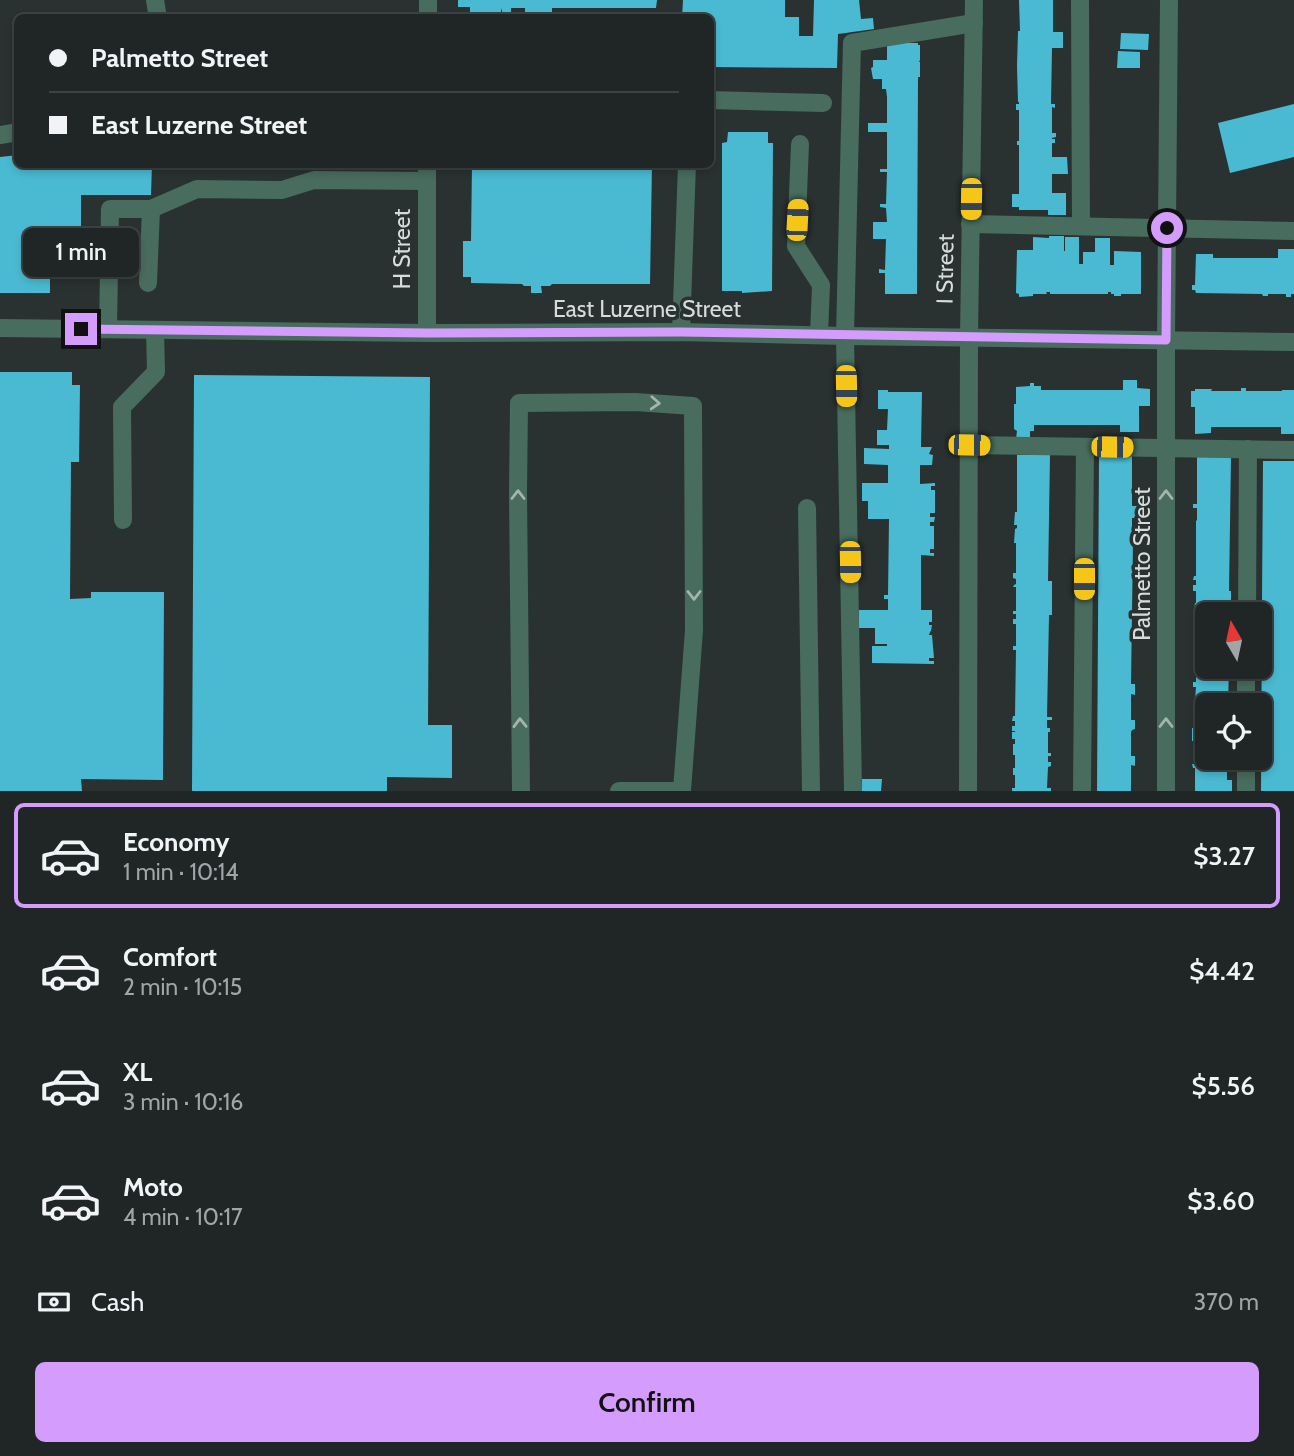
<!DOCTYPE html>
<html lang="en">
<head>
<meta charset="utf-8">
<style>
  body { margin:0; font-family:Cabin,sans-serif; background:#272e2d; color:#f1f3f6; height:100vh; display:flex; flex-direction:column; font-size:26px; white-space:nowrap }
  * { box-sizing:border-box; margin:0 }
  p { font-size:23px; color:#a1a5a7 }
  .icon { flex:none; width:38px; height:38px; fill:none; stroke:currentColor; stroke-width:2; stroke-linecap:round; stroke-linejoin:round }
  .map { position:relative; height:791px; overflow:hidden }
  .details { display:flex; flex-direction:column; background:#1f2625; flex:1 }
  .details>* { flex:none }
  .banner { position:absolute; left:14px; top:14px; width:700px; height:154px; border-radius:10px; box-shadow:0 4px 10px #0003,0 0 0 2px #3c4342; display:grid; align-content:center; height:154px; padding:0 35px; background:#1f2625 }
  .needle { width:46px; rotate:351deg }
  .buttons { position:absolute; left:1195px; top:602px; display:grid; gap:14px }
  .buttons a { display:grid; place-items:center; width:77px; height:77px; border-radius:10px; background:#1f2625; box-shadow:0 4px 10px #0003,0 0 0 2px #3c4342; font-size:35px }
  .end { position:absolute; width:32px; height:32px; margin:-16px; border:9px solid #d49cfc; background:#111; box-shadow:0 0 0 4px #111 }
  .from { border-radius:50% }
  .bubble { position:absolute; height:49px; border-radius:10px; background:#1f2625; box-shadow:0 4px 10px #0003,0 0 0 2px #3c4342; font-size:23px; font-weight:600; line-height:49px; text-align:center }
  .car { position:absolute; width:21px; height:42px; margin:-21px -10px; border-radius:9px; box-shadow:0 0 5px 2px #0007; background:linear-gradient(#f5c518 24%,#345 0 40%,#f5c518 0 76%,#345 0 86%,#f5c518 0) }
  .banner b { display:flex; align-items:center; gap:24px; height:66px; font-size:26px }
  .banner b+b { border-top:2px solid #3c4342 }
  .banner i { width:18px; height:18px; background:#f1f3f6 }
  ul { padding:12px 0 0; list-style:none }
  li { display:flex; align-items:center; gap:21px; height:105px; margin:0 14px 10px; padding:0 21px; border:4px solid transparent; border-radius:10px }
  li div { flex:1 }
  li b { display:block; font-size:26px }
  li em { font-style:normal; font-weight:600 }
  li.selected { border-color:#d49cfc }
  li>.icon { width:63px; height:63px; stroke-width:1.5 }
  .pay { display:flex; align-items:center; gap:18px; height:77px; padding:0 35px; font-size:26px }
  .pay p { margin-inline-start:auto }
  .cta { display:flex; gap:14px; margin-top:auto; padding:14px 35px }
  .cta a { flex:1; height:80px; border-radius:10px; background:#d49cfc; color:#111; font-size:28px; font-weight:600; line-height:80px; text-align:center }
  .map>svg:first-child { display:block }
  .building { fill:#4abad2 }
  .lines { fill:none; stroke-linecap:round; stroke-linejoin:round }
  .minor { stroke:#486c5d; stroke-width:18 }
  .oneway { stroke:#a4b5b0 }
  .route { stroke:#d49cfc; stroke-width:9 }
  .labels { text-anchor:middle; stroke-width:7; stroke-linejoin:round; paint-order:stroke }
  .street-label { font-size:23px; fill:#d6dcdc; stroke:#293231 }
</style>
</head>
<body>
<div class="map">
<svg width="1294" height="791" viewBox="0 0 1294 791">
  <rect width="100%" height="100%" fill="#293231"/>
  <g class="building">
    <path d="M458 0H657L656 8H552V16H525V8H511V16H502V8L500 15H470V7H458Z"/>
    <path d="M683 0H785V17H799V36H813L814 0H859L861 19 873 18 874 29 838 34 837 68 710 67V18H682Z"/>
    <path d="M1019 0H1053V32H1063V48H1052L1051 104H1055V108L1052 107V133H1056V137L1052 138V139H1055V143H1052V157H1067L1068 174H1052V193H1066V215H1048V210H1019V207H1012V194H1019V145H1017V141H1019V110H1016V104H1019V102H1018L1017 66 1018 31H1020Z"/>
    <path d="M1121 33 1149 34 1148 50 1120 49Z"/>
    <path d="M887 43H918V45H920V60L919 62H920V77H918L917 294H885V273H879V269L885 270 886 239H873V222H887L886 208 880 207V204H886L887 172H880V169H887V132H868V123H887V97L886 89H882V79H873L871 68 873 67V60H887Z"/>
    <path d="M1118 51 1140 52V68H1117Z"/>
    <path d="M1294 104V157L1230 173 1218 123Z"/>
    <path d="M728 132H768V143H773L772 291 742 293V291H722V143L727 142Z"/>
    <path d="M18 155V164H152L151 195H81V238H51V251H68V275H50V293H0V157Z"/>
    <path d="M472 164H652L650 284H552L550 286H541L542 293H531V286H524L522 284 471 283V277H463V241H471Z"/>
    <path d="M1049 236H1064V251H1065V237H1079V264H1083V252H1095V238H1110V265H1114V251L1141 252V294H1121V296H1114V294H1111V292H1108V294H1050V292H1046L1047 294H1033V296L1019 297V294L1016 293 1017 250H1033V237L1049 238Z"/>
    <path d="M1278 249H1294V294H1291V297H1286V294H1268V296H1263L1262 294 1196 293 1195 290H1192V285H1195L1196 254H1213V258H1278Z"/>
    <path d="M0 372H72V385H80L79 462H71L70 599 91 598V592H164L163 780 81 779 82 791H0Z"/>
    <path d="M194 375 430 377 428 725H452V778L387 777V791H192Z"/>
    <path d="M1123 380H1137V388L1150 389V406H1139V432H1120V425H1034V431H1030V439H1016L1017 431 1014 429V404H1016V387L1030 386V383H1034V386H1041V390H1123Z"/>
    <path d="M1241 388H1246V391H1282V390H1294V434H1281V427H1211V433L1195 434V407H1191V391H1195V389H1212L1211 391H1241Z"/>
    <path d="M878 390H888V392H922L921 447H932L929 454 933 455 932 465H920V484L935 483V486H931V490H935V513H930V517H935L934 522H930V526H934V549H930V553H934V556L921 555V610H932V622H929V625H932L931 631 930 632 929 635H932L934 658H929V661H934V664L872 663V646H887V644H875V628H859V610H888V599H884V595H888L889 519H868V501H862V483H888V465L864 464V448L889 449V445H877V430H887L888 409H878Z"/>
    <path d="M1017 455H1050L1048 581H1052V615H1049L1047 717H1052V720H1047V728H1050V732H1048V753H1051V756H1048V762H1051V766L1048 767 1047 788H1051V791H1012V788H1015V775H1013V768H1015V755H1013V744H1015V739H1012V732H1015V731H1012V726H1015V721H1012L1013 716H1015L1016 650H1013V646H1016V624H1013V619H1016V614H1013V611H1016V587H1013L1014 585 1016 584V579L1013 578V573H1016V543H1014L1015 529 1017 528V525H1014L1015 512H1017Z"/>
    <path d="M1099 456H1132V506H1137V518H1132V541H1133L1131 684H1135V695L1131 694V720H1135V729L1132 730 1131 732V756H1135V766L1131 765V791H1097Z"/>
    <path d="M1197 457H1231L1229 591H1231V601H1229V614H1208V667H1229L1228 705H1208V758H1227V780H1232V791H1195V768H1193L1192 764H1196V741H1192V728H1195L1196 726H1193L1196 687H1193V682H1196V670H1194V662H1196L1197 616H1193V612H1194L1195 603H1196V591H1193V585H1196V580H1193L1194 576H1196V520L1197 521V508H1193V504H1197Z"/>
    <path d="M1263 461H1294V791H1261L1262 606H1259L1258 601 1262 602Z"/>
    <path d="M862 779H882L881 791H862Z"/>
  </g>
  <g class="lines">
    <g class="minor">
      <path d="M155 0 158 18"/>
      <path d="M1080 0 1081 226"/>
      <path d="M428 18V0"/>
      <path d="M710 100 823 103"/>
      <path d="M0 135 18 132"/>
      <path d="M800 144 796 246 821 285 819 335"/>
      <path d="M151 209 197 189 282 190 314 180 427 181"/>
      <path d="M970 224 1294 231"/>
      <path d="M0 328 427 333 681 332 845 336 1294 342"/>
      <path d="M108 329 110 209H151L148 283"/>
      <path d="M681 332 687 164"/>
      <path d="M427 333V164"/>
      <path d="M969 445 1294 450"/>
      <path d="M807 508 811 791"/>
      <path d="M123 520 122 407 156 372 155 330"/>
      <path d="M1247 614 1248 449"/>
      <path d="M1246 705V667"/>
      <path d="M521 791 518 493 519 403 635 402 693 406 694 630 682 790"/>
      <path d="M619 791H682"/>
      <path d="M853 791 845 336 852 43 974 23"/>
      <path d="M968 791 969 337 974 0"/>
      <path d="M1082 791 1085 447"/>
      <path d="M1166 791V340L1169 0"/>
      <path d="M1246 791V758"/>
    </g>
  </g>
  <defs><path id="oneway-chevron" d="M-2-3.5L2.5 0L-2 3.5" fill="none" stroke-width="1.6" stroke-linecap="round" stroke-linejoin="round" transform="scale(1.75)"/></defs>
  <g class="oneway">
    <use href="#oneway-chevron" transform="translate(655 403) rotate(3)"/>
    <use href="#oneway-chevron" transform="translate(518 495) rotate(-90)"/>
    <use href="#oneway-chevron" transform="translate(1166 495) rotate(-90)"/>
    <use href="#oneway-chevron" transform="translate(694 595) rotate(90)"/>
    <use href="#oneway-chevron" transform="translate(520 723) rotate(-91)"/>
    <use href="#oneway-chevron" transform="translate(1166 723) rotate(-90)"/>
  </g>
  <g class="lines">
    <path class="route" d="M81 329 427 333 681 332 1166 340 1167 228"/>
  </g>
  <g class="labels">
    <g class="street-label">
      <text transform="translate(402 249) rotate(-90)" y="8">H Street</text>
      <text transform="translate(945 269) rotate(-89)" y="8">I Street</text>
      <text x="647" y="317">East Luzerne Street</text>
      <text transform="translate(1142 564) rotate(-90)" y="8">Palmetto Street</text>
    </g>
  </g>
</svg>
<div class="buttons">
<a><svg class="needle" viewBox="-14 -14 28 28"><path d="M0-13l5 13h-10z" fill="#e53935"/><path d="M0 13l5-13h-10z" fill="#a1a5a7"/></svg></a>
<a><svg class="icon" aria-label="locate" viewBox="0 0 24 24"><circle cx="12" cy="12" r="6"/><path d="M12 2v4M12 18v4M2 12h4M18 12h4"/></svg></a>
</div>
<i class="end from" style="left:1167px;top:228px"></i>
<i class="end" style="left:81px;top:329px"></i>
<div class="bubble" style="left:23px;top:228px;width:116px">1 min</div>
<i class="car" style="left:971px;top:199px;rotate:181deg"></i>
<i class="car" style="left:797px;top:220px;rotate:3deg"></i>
<i class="car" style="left:846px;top:386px;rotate:179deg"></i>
<i class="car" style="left:969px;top:445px;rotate:91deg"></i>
<i class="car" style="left:1112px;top:447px;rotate:91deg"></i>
<i class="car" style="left:850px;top:562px;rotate:179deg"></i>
<i class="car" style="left:1084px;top:579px;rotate:180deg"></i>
<div class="banner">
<b><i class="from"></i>Palmetto Street</b>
<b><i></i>East Luzerne Street</b>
</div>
</div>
<section class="details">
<ul>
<li class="selected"><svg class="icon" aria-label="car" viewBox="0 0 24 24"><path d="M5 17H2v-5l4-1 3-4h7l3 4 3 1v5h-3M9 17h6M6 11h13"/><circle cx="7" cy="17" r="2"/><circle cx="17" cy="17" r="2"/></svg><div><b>Economy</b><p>1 min · 10:14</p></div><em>$3.27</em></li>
<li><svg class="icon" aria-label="car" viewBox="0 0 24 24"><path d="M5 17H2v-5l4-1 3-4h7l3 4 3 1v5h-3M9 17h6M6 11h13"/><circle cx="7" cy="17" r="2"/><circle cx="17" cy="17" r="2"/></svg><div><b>Comfort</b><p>2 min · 10:15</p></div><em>$4.42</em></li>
<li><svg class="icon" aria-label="car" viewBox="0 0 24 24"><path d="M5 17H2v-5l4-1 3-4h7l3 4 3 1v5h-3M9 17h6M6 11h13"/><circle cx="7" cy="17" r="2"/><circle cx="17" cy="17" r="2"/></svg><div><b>XL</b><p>3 min · 10:16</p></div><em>$5.56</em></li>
<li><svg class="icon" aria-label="car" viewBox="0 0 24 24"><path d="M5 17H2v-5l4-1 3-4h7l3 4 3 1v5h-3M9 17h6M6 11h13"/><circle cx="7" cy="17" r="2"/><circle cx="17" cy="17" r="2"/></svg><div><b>Moto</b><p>4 min · 10:17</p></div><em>$3.60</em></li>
</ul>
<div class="pay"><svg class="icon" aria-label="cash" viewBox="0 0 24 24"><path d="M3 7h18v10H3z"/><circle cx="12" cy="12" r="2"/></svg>Cash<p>370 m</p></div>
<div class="cta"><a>Confirm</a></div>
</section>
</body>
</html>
